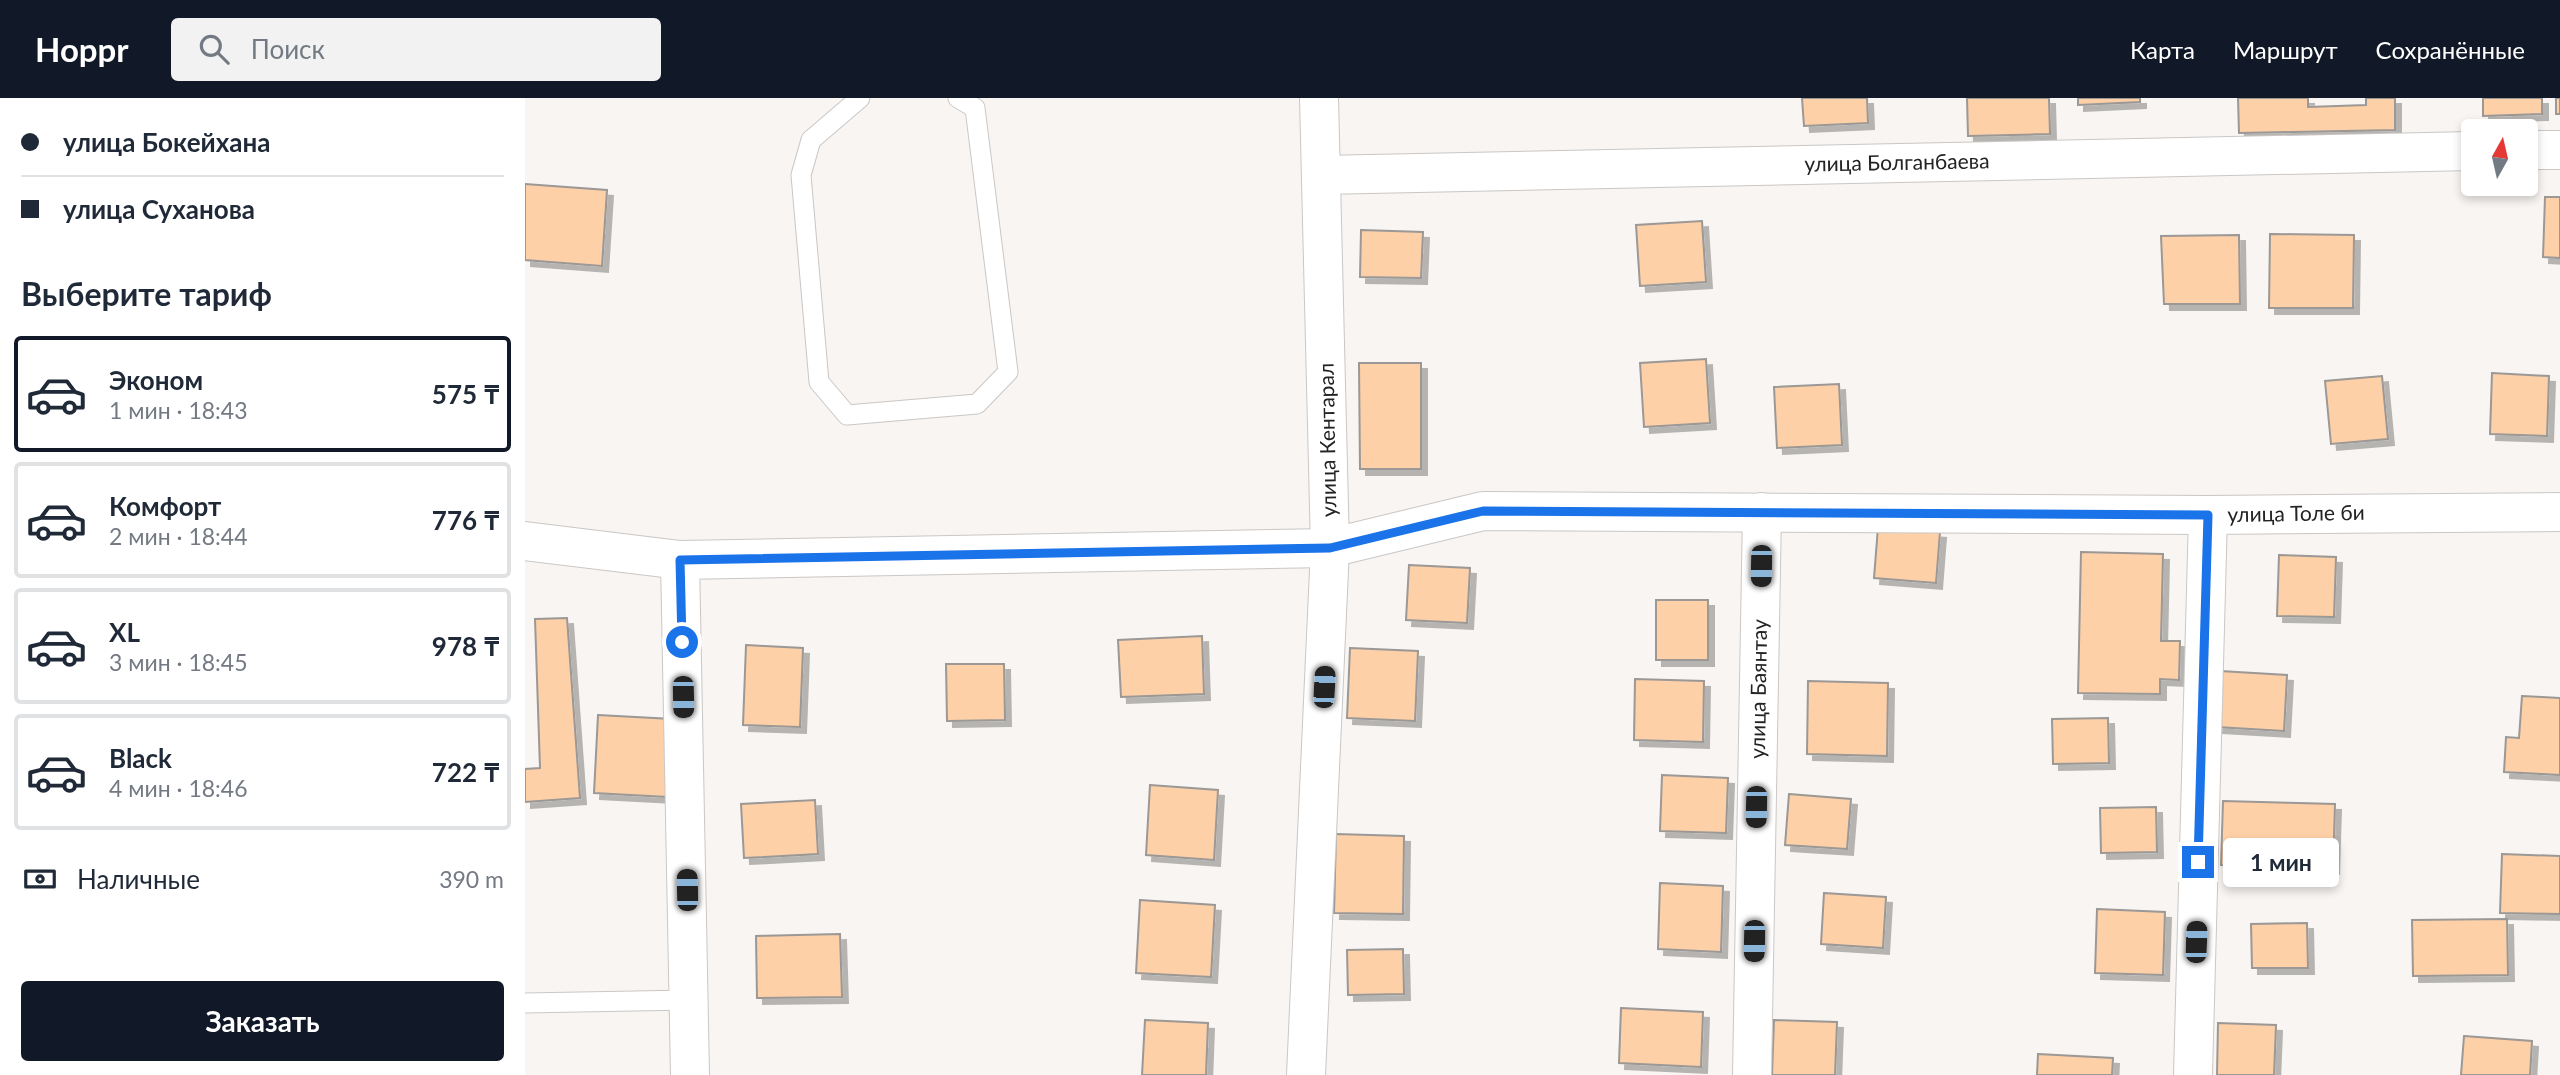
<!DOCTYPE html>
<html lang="ru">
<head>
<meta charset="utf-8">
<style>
  body { margin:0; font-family:Lato,sans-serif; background:#f2f2f3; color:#1f2937; height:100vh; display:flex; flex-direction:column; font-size:26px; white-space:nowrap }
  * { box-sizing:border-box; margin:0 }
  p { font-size:23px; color:#747a83 }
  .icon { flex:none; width:38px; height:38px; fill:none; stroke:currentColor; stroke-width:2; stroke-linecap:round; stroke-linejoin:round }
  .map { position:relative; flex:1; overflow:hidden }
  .side { display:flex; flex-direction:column; background:#fff; width:525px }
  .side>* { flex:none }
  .banner { display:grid; align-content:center; height:154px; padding:0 21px; background:#fff }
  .needle { width:46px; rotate:8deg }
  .fabs { position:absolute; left:1936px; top:21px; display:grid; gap:14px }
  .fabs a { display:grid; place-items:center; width:77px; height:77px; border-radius:7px; background:#fff; box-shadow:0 4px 10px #0003; font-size:35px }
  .end { position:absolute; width:32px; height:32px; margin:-16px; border:9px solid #1a73e8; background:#fff; box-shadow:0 0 0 4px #fff }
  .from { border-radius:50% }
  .bubble { position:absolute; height:49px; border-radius:7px; background:#fff; box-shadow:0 4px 10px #0003; font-size:23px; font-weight:700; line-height:49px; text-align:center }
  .car { position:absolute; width:21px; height:42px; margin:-21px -10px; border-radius:9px; box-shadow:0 0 5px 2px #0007; background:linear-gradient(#222 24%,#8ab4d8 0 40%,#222 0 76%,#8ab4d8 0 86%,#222 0) }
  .banner b { display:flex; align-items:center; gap:24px; height:66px; font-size:26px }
  .banner b+b { border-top:2px solid #e0e1e3 }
  .banner i { width:18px; height:18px; background:#1f2937 }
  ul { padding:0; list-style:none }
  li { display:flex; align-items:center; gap:21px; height:116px; margin:0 14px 10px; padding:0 7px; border:4px solid #e0e1e3; border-radius:7px }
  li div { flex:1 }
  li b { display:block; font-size:26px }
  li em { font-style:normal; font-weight:700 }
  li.on { border-color:#111827 }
  li>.icon { width:63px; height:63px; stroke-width:1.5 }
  h2 { padding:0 21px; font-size:32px; line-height:84px }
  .pay { display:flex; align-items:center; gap:18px; height:77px; padding:0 21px; font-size:26px }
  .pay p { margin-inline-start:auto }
  .button { display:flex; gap:14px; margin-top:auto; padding:14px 21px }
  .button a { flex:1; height:80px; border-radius:7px; background:#111827; color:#fff; font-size:28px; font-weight:700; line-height:80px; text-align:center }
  header { display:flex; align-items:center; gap:42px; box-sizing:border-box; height:98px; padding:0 35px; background:#111827; color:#fff }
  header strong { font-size:33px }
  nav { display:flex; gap:38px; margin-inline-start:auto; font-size:24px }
  .search { width:490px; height:63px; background:#f2f2f3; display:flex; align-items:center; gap:18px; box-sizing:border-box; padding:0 24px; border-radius:7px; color:#747a83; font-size:26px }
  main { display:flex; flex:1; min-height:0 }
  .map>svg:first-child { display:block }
  .building { fill:#fed0a7; stroke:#9b9896; stroke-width:2; filter:url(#shadow) }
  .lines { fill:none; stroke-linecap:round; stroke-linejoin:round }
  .lane-casing { stroke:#cac7c5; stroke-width:21 }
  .street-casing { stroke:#cac7c5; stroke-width:40 }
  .lane { stroke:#fff; stroke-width:19 }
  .street { stroke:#fff; stroke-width:38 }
  .route { stroke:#1a73e8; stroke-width:9 }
  .labels { text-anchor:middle; stroke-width:5; stroke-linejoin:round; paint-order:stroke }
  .street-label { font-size:21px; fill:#242322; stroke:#fff }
</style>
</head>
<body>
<header>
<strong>Hoppr</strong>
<div class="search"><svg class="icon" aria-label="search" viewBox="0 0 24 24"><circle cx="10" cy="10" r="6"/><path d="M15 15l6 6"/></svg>Поиск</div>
<nav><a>Карта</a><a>Маршрут</a><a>Сохранённые</a></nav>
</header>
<main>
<section class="side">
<div class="banner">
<b><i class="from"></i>улица Бокейхана</b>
<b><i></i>улица Суханова</b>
</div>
<h2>Выберите тариф</h2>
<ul>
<li class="on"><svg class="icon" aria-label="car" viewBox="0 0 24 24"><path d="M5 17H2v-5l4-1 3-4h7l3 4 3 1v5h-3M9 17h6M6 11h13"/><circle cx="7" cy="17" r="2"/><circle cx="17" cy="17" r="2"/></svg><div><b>Эконом</b><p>1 мин · 18:43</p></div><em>575 ₸</em></li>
<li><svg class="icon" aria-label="car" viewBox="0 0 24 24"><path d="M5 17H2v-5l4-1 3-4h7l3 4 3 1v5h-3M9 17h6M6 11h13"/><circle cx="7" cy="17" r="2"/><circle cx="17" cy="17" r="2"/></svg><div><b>Комфорт</b><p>2 мин · 18:44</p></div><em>776 ₸</em></li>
<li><svg class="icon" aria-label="car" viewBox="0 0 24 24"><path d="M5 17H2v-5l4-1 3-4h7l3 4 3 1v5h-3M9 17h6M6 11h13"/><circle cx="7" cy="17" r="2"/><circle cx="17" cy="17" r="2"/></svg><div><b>XL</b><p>3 мин · 18:45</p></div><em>978 ₸</em></li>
<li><svg class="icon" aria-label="car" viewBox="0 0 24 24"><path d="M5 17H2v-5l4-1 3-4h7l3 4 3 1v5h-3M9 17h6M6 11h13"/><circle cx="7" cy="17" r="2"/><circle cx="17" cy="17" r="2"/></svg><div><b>Black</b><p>4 мин · 18:46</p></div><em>722 ₸</em></li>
</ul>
<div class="pay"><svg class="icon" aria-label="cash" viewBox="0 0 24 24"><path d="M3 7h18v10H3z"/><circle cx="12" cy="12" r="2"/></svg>Наличные<p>390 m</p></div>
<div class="button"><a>Заказать</a></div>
</section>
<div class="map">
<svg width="2035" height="977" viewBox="0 0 2035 977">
  <defs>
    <filter id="shadow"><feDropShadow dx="6" dy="6" stdDeviation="0" flood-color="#0004"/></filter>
  </defs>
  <rect width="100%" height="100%" fill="#f8f5f2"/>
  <g class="building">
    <path d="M1277 0H1342L1343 25 1279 28Z"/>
    <path d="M1442 0H1524L1525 36 1443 38Z"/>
    <path d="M1553 0H1615V4L1553 7Z"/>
    <path d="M1713 0H1783V9L1841 7V0H1870V32L1714 35Z"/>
    <path d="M1958 0H2017V16L1958 18Z"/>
    <rect x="2031" y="0" width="4" height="16"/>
    <path d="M0 86 82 92 77 168 0 162Z"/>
    <path d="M2020 99H2035V160L2018 159Z"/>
    <path d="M1177 123 1181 184 1115 188 1111 127Z"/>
    <path d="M836 132 898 134 896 180 835 179Z"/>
    <path d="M1745 136 1829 137 1828 210H1744Z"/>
    <path d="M1714 137 1715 206H1639L1636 138Z"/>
    <path d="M1181 261 1185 325 1119 329 1115 265Z"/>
    <path d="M834 265H896V371H835Z"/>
    <path d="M1967 275 2024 278 2022 338 1965 336Z"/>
    <path d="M1857 278 1863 341 1806 346 1800 283Z"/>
    <path d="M1314 286 1317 347 1252 350 1249 289Z"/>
    <path d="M1353 429 1415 434 1411 485 1349 480Z"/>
    <path d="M1556 454 1638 456 1636 543H1655L1654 582 1635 581V596L1553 595Z"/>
    <path d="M1754 457 1811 459 1809 519 1752 518Z"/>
    <path d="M884 467 945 470 942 525 881 522Z"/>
    <rect x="1131" y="502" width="52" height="60"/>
    <path d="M42 520 55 700 0 704V671L15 670 10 521Z"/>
    <path d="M677 538 679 596 596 599 593 542Z"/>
    <path d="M221 547 278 550 275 629 218 627Z"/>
    <path d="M825 550 893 553 890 623 822 620Z"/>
    <path d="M421 566H479L480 622 422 623Z"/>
    <path d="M1695 573 1762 577 1759 633 1692 629Z"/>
    <path d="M1110 581 1179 583 1178 644 1109 642Z"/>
    <path d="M1283 583 1363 585 1362 658 1282 656Z"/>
    <path d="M1997 598 2035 600V677L1979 674 1981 639 1994 640Z"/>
    <path d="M73 617 147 621 143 699 69 695Z"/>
    <path d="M1583 620 1584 665 1528 666 1527 621Z"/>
    <path d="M1137 677 1203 680 1201 735 1135 733Z"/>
    <path d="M625 687 693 692 689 762 621 757Z"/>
    <path d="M1264 696 1326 701 1322 751 1260 747Z"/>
    <path d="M290 702 293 756 219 760 216 706Z"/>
    <path d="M1698 703 1810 706 1808 770 1696 767Z"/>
    <path d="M1631 709 1632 754 1576 755 1575 710Z"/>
    <path d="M811 736 879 738 878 816 809 815Z"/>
    <path d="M1977 756 2035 758V816L1975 815Z"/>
    <path d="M1135 785 1198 788 1196 854 1133 851Z"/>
    <path d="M1299 795 1361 799 1358 850 1296 846Z"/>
    <path d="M615 802 690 807 686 879 611 875Z"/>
    <path d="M1572 811 1640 814 1638 877 1570 875Z"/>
    <path d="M1982 821 1983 877 1888 878 1887 822Z"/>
    <path d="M1782 825 1783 870H1727L1726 826Z"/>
    <path d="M315 836 317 899 232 900 231 838Z"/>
    <path d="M878 851 879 896 823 897 822 852Z"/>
    <path d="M1096 910 1178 914 1176 969 1094 965Z"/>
    <path d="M620 922 683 925 681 977H617Z"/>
    <path d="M1249 922 1312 924 1310 977H1247Z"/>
    <path d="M1693 925 1751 927 1749 977H1692Z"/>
    <path d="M1939 938 2007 943 2005 977H1936Z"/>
    <path d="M1513 956 1588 960 1587 977H1512Z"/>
  </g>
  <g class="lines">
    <g class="lane-casing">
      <g id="lane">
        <path d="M335 0 286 42 276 77 294 284 322 317 452 306 483 274 450 10 433 0"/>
        <path d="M0 905 164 902"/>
      </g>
    </g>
    <g class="street-casing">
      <g id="street">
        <path d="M2000 52H2035"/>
        <path d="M796 77 1948 53"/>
        <path d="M0 443 155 462 805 450 958 413 1683 417 2035 414"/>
        <path d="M155 462 165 977"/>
        <path d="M781 977 805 450 794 0"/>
        <path d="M1227 977 1237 414"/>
        <path d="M1668 977 1683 417"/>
      </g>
    </g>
    <use href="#lane" class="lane"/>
    <use href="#street" class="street"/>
  </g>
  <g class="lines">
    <path class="route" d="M157 544 155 462 805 450 958 413 1683 417 1673 764"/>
  </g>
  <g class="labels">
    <g class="street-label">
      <text transform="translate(1372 65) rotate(-1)" y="7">улица Болганбаева</text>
      <text transform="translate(803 342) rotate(-91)" y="7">улица Кентарал</text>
      <text transform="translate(1771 416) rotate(-1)" y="7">улица Толе би</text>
      <text transform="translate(1234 591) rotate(-89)" y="7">улица Баянтау</text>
    </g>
  </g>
</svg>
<div class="fabs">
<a><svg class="needle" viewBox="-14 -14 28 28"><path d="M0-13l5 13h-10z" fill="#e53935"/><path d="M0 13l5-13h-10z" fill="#747a83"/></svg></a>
</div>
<i class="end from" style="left:157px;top:544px"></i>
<i class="end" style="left:1673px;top:764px"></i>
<div class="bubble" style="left:1698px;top:740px;width:116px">1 мин</div>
<i class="car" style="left:1236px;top:468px;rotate:181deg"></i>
<i class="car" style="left:799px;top:589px;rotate:3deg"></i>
<i class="car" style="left:158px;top:599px;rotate:179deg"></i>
<i class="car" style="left:1231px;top:709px;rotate:181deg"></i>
<i class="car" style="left:162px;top:792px;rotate:359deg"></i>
<i class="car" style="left:1229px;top:843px;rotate:181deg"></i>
<i class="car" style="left:1671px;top:844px;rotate:2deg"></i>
</div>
</main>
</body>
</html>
